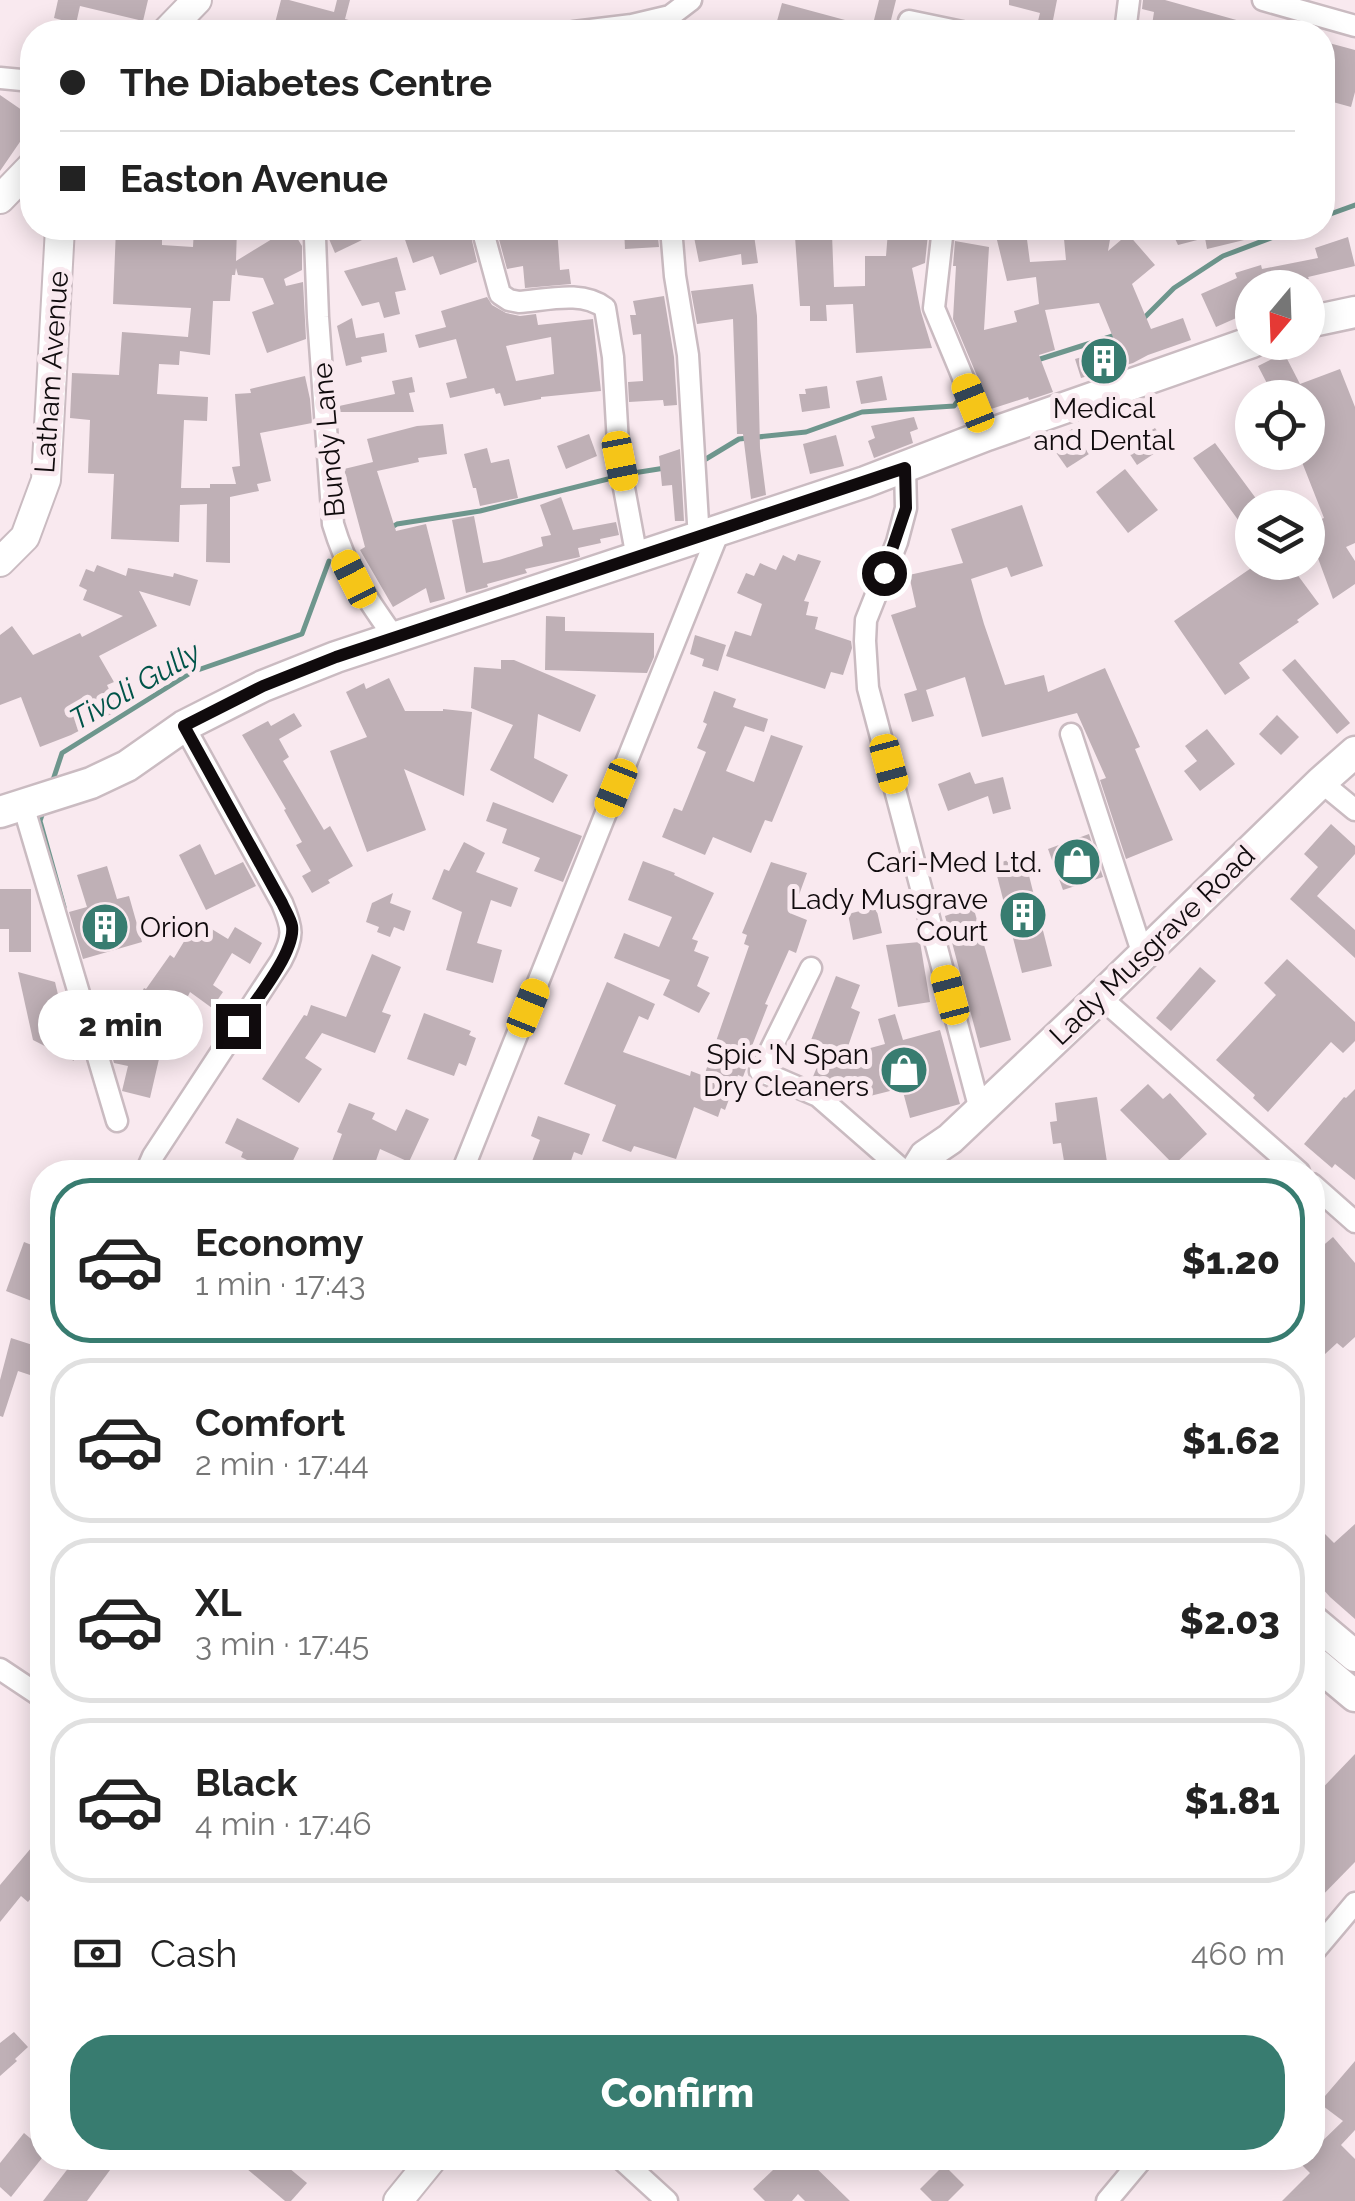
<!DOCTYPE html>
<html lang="en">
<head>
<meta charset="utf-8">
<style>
  body { margin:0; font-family:Raleway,sans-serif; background:#f2f2f2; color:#222; height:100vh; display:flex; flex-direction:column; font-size:38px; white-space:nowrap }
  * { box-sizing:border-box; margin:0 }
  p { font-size:32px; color:#767676 }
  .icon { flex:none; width:55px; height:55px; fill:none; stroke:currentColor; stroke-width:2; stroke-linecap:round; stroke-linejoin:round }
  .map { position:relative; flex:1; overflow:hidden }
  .drawer { position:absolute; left:30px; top:1160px; width:1295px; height:1010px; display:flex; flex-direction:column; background:#fff; border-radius:40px; box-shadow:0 5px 25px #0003 }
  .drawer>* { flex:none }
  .top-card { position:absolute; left:20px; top:20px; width:1315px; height:220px; border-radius:40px; box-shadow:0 5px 25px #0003; display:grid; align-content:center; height:220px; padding:0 40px; background:#fff }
  .needle { width:65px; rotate:199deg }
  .tools { position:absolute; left:1235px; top:270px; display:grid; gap:20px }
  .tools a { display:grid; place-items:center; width:90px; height:90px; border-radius:50%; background:#fff; box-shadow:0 5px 25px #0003; font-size:50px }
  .end { position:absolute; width:45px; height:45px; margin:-22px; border:12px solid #100b0d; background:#fff; box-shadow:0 0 0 5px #fff }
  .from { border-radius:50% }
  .bubble { position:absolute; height:70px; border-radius:35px; background:#fff; box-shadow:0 5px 25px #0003; font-size:32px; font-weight:800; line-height:70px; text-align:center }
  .car { position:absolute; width:30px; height:60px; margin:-30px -15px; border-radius:12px; box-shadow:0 0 8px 2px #0007; background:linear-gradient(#f5c518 24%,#345 0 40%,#f5c518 0 76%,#345 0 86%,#f5c518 0) }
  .top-card b { display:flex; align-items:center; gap:35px; height:95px; font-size:38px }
  .top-card b+b { border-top:2px solid #e0e0e0 }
  .top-card i { width:25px; height:25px; background:#222 }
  ul { padding:18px 0 0; list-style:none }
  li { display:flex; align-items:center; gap:30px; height:165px; margin:0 20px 15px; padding:0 20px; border:5px solid #e0e0e0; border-radius:40px }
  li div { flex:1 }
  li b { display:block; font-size:38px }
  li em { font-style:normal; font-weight:800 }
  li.selected { border-color:#387c70 }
  li>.icon { width:90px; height:90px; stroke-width:1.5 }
  .pay { display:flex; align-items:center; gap:25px; height:110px; padding:0 40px; font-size:38px }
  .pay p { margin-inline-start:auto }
  .cta { display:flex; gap:20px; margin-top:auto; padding:20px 40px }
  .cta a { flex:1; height:115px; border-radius:40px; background:#387c70; color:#fff; font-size:40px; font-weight:800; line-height:115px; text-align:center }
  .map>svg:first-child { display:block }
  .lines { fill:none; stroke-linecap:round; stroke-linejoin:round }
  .stream { stroke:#6e968d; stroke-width:5 }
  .building { fill:#bfb0b6; fill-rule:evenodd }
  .street-casing { stroke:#cabbc1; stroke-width:25 }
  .secondary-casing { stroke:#cabbc1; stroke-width:32 }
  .primary-casing { stroke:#cabbc1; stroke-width:35 }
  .street { stroke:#fff; stroke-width:20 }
  .secondary { stroke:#fff; stroke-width:28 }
  .primary { stroke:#fff; stroke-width:30 }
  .route { stroke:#100b0d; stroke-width:12 }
  .labels { text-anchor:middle; stroke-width:10; stroke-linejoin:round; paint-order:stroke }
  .street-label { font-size:28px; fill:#100b0d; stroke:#f9e9ef }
  .poi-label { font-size:28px; fill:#100b0d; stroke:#f9e9ef; text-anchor:end }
  .water-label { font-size:30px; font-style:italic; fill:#005449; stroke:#f9e9ef }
</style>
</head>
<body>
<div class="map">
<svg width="1355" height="2201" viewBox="0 0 1355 2201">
  <rect width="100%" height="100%" fill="#f9e9ef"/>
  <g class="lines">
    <g class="stream">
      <path d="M1322 217 1355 205"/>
      <path d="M1144 318 1174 288 1223 256 1297 228"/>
      <path d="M1034 361 1119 334"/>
      <path d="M701 462 739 439 806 432 862 412 954 406 963 394"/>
      <path d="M627 474 665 468"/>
      <path d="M389 529 397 524 480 511 616 477"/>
      <path d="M52 783 62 753 192 672 302 634 329 561"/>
      <path d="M43 812 40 821 64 907"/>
    </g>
  </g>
  <g class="building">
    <path d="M58 0H148L143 21 80 6 76 24 54 18Z"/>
    <path d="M281 0H289L334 12 337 0H350L345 19 378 28V32H310L275 23Z"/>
    <path d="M879 0H896L888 32H871Z"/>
    <path d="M1009 0H1057L1052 25 1038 21 1040 13 1009 5Z"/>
    <path d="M1143 0H1165L1265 28 1264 32H1151L1154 12 1142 9Z"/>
    <path d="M782 3 871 27 870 32H774Z"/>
    <path d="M1329 43 1355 50V92L1351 107 1322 99V46L1328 47Z"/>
    <path d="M0 95 32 117 21 135 24 136 0 171Z"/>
    <path d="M116 228H162V245L193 247 194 228H237L236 261 272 239 266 228H291L302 246V270L284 279 286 286 303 282 306 339 267 353 252 312 274 304 263 278 238 275 236 268 235 275H232L230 301H213L210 355 180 351 179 365 159 364 157 394 208 397 207 421 184 420 181 488H210V484H236L232 467 240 466 235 394 251 393 250 389 305 376 310 399 312 423 260 433 271 481 257 484 259 491 230 497V563L206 562 207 504 180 505 179 542 111 539 114 474 88 473 90 420 70 418 72 373 119 375 122 332 188 337 191 308 113 304Z"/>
    <path d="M339 228H387L335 253 329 239 330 232Z"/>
    <path d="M401 228H469L477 262 440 275 433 256 413 263Z"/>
    <path d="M496 228H557L560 270 569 269 571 284 525 288 523 266 507 269Z"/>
    <path d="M624 228H657L659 247 625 249Z"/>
    <path d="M737 228H753L758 263 742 265 741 254 699 262 694 237 737 229Z"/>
    <path d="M906 228H926V234H928L925 263 912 268 921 312 932 348 856 353 853 304 826 305 827 321H810V306H800L795 237 832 234 834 287 865 286V256H886L888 231 905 232Z"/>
    <path d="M1095 228H1112L1108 251 1128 234 1155 265 1132 284 1151 329 1183 318 1191 340 1148 355 1133 363 1081 378 1075 359 1117 347 1099 303 1045 310 1055 350 1039 355 1053 392 1029 400 1028 397 991 409 953 319 956 266H953L955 241 989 247 984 330 1017 322 1014 311 1039 304 1036 277 1007 281 996 236 1026 232 1030 262 1066 260 1064 239 1094 237Z"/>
    <path d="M1170 228H1272L1273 233 1207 249 1205 238 1178 245Z"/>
    <path d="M1348 237 1355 266 1308 277 1309 279 1252 288V311L1216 327 1201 294 1237 278 1235 273 1261 265 1262 269 1318 258 1315 248Z"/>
    <path d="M397 257 406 290 395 292 400 314 384 318 379 302 362 306 344 271Z"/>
    <path d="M753 284 757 316 760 448 766 495 751 499 743 434H737L733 319 697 324 691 291Z"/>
    <path d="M664 296 674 357 677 405 664 406 663 400 629 402 628 382 643 381 641 334 633 335 630 315H636L633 301Z"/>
    <path d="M487 297 492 305 506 313 520 316 536 314 538 325 593 319 601 391 541 397V399L504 406 500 393 496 394 494 388 450 398 446 383 467 378 456 339 419 348 415 335 446 327 441 311ZM551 337 554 374 516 381 506 346Z"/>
    <path d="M352 318 356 338 384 333 387 352 361 357 362 362 346 366 337 326Z"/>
    <path d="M1284 353 1300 384 1340 369 1355 407V543L1346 547 1355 561V584L1333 599 1308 531V524L1324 518 1298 452H1308V398H1269L1273 395 1258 366Z"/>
    <path d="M882 376 887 400 861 404 856 381Z"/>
    <path d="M412 377 415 392 409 393 414 412H340L339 406 395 394 392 381Z"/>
    <path d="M827 386 830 408 802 412 799 394H806L805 389Z"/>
    <path d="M914 417 918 429 910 432 913 443 874 458 868 441 875 438 871 426Z"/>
    <path d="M443 424 447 454 418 458 419 462 377 471 396 531 426 524 445 599 430 603 426 588 393 607 360 550 365 547 344 469 373 462 367 439 417 426Z"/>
    <path d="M1155 428 1167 445 1137 465 1125 447Z"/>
    <path d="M1072 429 1089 454 1067 468 1050 444Z"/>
    <path d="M589 434 597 456 566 469 557 446Z"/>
    <path d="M836 435 844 466 810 474 803 444Z"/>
    <path d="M1215 443 1263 508H1252V539L1193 458Z"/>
    <path d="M487 448 491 463 509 459 518 498 480 506 476 488H473L464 454Z"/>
    <path d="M680 449 684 521H675L672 485 662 486 659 456Z"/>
    <path d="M1125 469 1158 510 1128 533 1096 492Z"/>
    <path d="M561 497 573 530 616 522 619 535 600 539 601 543 578 548 580 557 525 569 527 573 487 584 488 587 466 593 452 520 474 516 483 563 499 560 543 546 541 537 551 535 540 505Z"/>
    <path d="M1022 505 1043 566 1011 577 1007 567 971 579 984 624 1005 685 1044 675 1048 692 1105 668 1140 747 1135 749 1173 840 1126 859 1100 780 1106 778 1077 713 982 737 965 677 926 690 934 716 912 722 904 694 917 690 891 615 916 607 909 575 963 563 951 529Z"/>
    <path d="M798 554 821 561 804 601 809 602 806 615 818 617 815 629 851 641 852 648 843 675 831 672 825 689 726 656 735 631 751 636 762 604 737 593 746 573 754 576 760 563 776 570 783 555 795 561Z"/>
    <path d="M1260 562H1288L1319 604 1297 620 1299 622 1239 663 1250 678 1225 695 1174 621Z"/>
    <path d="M97 565 126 576 128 568 173 577 174 573 198 580 190 606 139 591 157 626 99 656 114 682 107 685 119 710 71 735 40 747 21 697 0 705V635L12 626 33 655 80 633 82 637 123 616 83 600 87 590 79 586 86 569 94 572Z"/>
    <path d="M546 616 565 617V631L654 633V657L647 673 545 670Z"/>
    <path d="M695 635 726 645 718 671 702 666 704 659 690 654Z"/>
    <path d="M1295 659 1350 723 1337 734 1282 670Z"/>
    <path d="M501 660H514L596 695 580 732 538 714 534 758 568 775 553 803 490 770 513 725 471 708 474 667 501 669Z"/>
    <path d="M389 678 405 711H443V709L472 712 464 796 404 769 426 830 367 852 330 751 367 737 346 692 364 683 366 689Z"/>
    <path d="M714 691 736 699 733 707 768 719 764 732 745 726 726 771 754 782 771 735 803 746 772 822 765 820 751 853 713 837 705 855 662 837 674 808 682 811 706 752 697 748 707 724 703 722Z"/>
    <path d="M294 713 302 726 279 739 289 757 283 761 324 830 330 826 353 866 328 880 330 883 312 893 302 876 311 871 296 845 302 842 284 810 286 809 242 735 268 721 271 726Z"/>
    <path d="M1277 715 1299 737 1281 755 1259 734Z"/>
    <path d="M1207 729 1235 764 1200 791 1184 771 1197 761 1185 746Z"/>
    <path d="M970 772 975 784 1003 777 1011 809 993 814 988 796 948 811 938 784Z"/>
    <path d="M493 802 582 836 563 882 534 871 540 858 502 843 507 829 486 821Z"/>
    <path d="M1331 824 1355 846V854L1317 896 1355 930V958L1290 899 1318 867 1304 854Z"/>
    <path d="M1089 834 1103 877 1063 890 1048 849Z"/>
    <path d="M464 842 485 853 476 872 518 888 511 907 491 900 477 943 502 950 493 983 446 970 462 912 432 899 444 869 449 871Z"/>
    <path d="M200 844 215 875 243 862 256 886 206 910 179 855Z"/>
    <path d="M1024 856 1052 966 1022 973 994 864Z"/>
    <path d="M643 861 675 873 674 875 714 893 692 939 698 941 694 951 709 957 697 986 710 993 699 1013 663 995 670 980 614 958 624 933 659 947 672 917 628 900Z"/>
    <path d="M771 862 807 873 792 914 807 920 796 953 789 950 765 1004 768 1005 750 1051 752 1052 743 1077 738 1075 725 1110 721 1108 718 1117 694 1107 676 1159 634 1146 631 1152 602 1141 616 1105 564 1084 607 982 655 1004 648 1020 639 1016 623 1052 690 1076 691 1071 704 1076 749 946 744 944 747 935 742 933Z"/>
    <path d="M107 866 117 899 129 896 142 942 83 959 69 912 87 907 77 875Z"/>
    <path d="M0 889H31V952H9V929H0Z"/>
    <path d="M393 893 390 903 411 911 404 931 394 927 390 937 377 932 379 927 366 922 372 903Z"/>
    <path d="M973 906 1011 1040 980 1048 945 916Z"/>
    <path d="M876 907 882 933 853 940 848 914Z"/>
    <path d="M197 920 228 939 235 927 262 943 250 964 232 953 213 985 223 992 212 1008 190 992 171 1031 161 1026 159 1030 153 1027 140 1055 159 1059 150 1098 122 1091 128 1066 114 1063 112 1056 117 1037 103 1026 101 1019 108 1011 125 1025 144 988 146 989 170 955 174 958Z"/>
    <path d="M920 942 930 1002 898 1007 886 945Z"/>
    <path d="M372 954 401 967 382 1012 391 1015 375 1053 322 1033 305 1058 322 1069 299 1103 262 1079 304 1015 307 1016 311 1005 346 1017Z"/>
    <path d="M1287 959 1355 1022V1041L1343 1053 1331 1042 1268 1112 1253 1098 1255 1095 1216 1060 1276 995 1264 983Z"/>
    <path d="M1200 967 1216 981 1171 1031 1156 1018Z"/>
    <path d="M18 972 55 982 74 1061 33 1040Z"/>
    <path d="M836 976 860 985 851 1008 860 1012 845 1055 885 1044 878 1019 895 1014 903 1040 940 1030 960 1104 910 1118 902 1088 866 1097 844 1084 840 1095 812 1079 817 1067 808 1064 809 1060 804 1058Z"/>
    <path d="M424 1013 471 1031 469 1035 476 1038 466 1066 459 1063 454 1076 407 1059Z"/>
    <path d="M1148 1084 1163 1099 1170 1093 1207 1134 1174 1165 1120 1110Z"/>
    <path d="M1355 1089V1180L1335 1164 1332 1168 1304 1144 1344 1097 1346 1098Z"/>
    <path d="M1097 1097 1107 1162 1065 1167 1061 1143 1053 1144 1050 1122 1057 1121 1055 1103Z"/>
    <path d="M349 1103 375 1113 372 1119 396 1131 406 1109 429 1119 409 1162 380 1149 372 1172H328L342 1134 337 1132Z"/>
    <path d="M538 1116 590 1134 582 1155 574 1152 567 1172H528L540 1140 531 1136Z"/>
    <path d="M237 1118 299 1148 288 1171 265 1160 261 1167 241 1157 243 1152 225 1143Z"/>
    <path d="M1333 1237 1355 1263V1337L1343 1348 1337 1343 1312 1366V1339L1324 1328 1312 1316V1255Z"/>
    <path d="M24 1242 42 1249V1305L6 1291Z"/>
    <path d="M11 1338 42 1348V1379L18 1371 3 1417 0 1416V1380Z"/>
    <path d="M1312 1521 1334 1543 1355 1524V1619L1330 1597 1312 1577Z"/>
    <path d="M1355 1754V1862L1312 1906V1799Z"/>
    <path d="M42 1835V1906L32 1897 28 1902 21 1896 0 1922V1885Z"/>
    <path d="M14 2032 28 2047 15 2059 17 2061 0 2076V2043Z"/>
    <path d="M1355 2061V2130L1341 2145 1355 2159V2201H1282L1310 2173 1300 2163 1306 2158H1312V2151L1343 2121 1319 2103Z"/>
    <path d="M24 2133 42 2148V2158L11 2197 0 2187V2163Z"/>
    <path d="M76 2158H93L110 2170 87 2201H43Z"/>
    <path d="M234 2158H277L307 2183 291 2201H285Z"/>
    <path d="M759 2158H806L850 2201H805L798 2194 792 2201H765L753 2189 773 2170Z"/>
    <path d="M944 2165 964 2185 948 2201H932L920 2189Z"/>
  </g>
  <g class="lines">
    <g class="street-casing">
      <g id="street">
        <path d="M1263 0 1355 26"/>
        <path d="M909 21 962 32"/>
        <path d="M574 32 632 25 670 16 691 0"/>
        <path d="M1125 32 1129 0"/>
        <path d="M0 78 32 81"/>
        <path d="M317 228 315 238 318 317 333 524C347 571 366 597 394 637"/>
        <path d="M482 228 500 294 509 300 519 302C547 300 582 290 605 308L613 357 619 461 637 558"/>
        <path d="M671 228 675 276 688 355 698 523 702 537"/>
        <path d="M943 228 934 308 987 435"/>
        <path d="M905 468 906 508 897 542 866 620 865 641 868 688 980 1110"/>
        <path d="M1071 734 1143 955"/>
        <path d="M1321 782 1355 810"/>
        <path d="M23 805 117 1121"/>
        <path d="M811 968 760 1071 818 1096 905 1172"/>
        <path d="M1100 997 1299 1172"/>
        <path d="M146 1172 153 1156 281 961C294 936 293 929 282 903L184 726"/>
        <path d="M462 1172 719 531"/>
        <path d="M1312 1184 1355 1222"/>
        <path d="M0 1669 42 1697"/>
        <path d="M1312 1954 1355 1903"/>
        <path d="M620 2158 667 2201"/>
        <path d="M1107 2201 1143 2158"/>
      </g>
    </g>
    <g class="secondary-casing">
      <g id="secondary">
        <path d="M166 32 197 0"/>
        <path d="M0 199 32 166"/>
        <path d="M0 562 25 537 46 480 60 228"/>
        <path d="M398 2201 433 2158"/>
      </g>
    </g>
    <g class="primary-casing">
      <g id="primary">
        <path d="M1308 322 1355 312"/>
        <path d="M0 812 91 783 127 766 184 726 263 686 336 657 865 482 987 435 1252 342"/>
        <path d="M915 1172 925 1156 950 1139 1100 997 1321 782 1355 752"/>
        <path d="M1312 1620 1355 1656"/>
        <path d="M1312 1660 1355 1696"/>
      </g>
    </g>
    <use href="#street" class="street"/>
    <use href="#secondary" class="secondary"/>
    <use href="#primary" class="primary"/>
  </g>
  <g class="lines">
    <path class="route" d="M238 1026C253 1004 296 952 292 926 291 919 285 910 282 903L184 726 263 686 336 657 905 468 906 508 884 573"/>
  </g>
  <defs>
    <g id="building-disc" transform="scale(2.5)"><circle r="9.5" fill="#387c70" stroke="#f9e9ef"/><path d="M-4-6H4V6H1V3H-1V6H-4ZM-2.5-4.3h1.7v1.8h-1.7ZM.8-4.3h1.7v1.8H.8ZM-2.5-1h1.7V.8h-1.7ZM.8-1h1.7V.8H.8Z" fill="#fff"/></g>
    <g id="shop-disc" transform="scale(2.5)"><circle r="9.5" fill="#387c70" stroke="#f9e9ef"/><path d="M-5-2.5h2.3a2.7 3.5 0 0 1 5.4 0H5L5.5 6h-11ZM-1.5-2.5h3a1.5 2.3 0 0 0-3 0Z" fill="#fff"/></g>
  </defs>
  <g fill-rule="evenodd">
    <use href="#building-disc" x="1104" y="361"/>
    <use href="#shop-disc" x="1077" y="862"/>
    <use href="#building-disc" x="1023" y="915"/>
    <use href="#building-disc" x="105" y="927"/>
    <use href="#shop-disc" x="904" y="1070"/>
  </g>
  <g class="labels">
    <g class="street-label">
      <text transform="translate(51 372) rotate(-86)" y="10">Latham Avenue</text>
      <text transform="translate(328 440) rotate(-95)" y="10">Bundy Lane</text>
      <text transform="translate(1152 945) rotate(-44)" y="10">Lady Musgrave Road</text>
    </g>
    <g class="poi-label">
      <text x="1104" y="418" text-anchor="middle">Medical<tspan x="1104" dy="32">and Dental</tspan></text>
      <text x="1042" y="872">Cari-Med Ltd.</text>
      <text x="988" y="909">Lady Musgrave<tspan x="988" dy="32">Court</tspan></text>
      <text x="140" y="937" text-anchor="start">Orion</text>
      <text x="869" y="1064">Spic 'N Span<tspan x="869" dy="32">Dry Cleaners</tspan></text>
    </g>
    <g class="water-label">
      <text transform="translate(135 686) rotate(-30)" y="10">Tivoli Gully</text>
    </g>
  </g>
</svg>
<div class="tools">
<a><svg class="needle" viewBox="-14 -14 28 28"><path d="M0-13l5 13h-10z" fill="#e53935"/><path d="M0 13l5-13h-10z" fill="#767676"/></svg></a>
<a><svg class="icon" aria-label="locate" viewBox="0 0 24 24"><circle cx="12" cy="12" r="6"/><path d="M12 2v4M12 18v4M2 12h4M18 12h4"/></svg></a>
<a><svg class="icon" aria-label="layers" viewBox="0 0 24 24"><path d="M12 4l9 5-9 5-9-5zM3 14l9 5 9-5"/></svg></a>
</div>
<i class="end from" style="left:884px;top:573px"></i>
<i class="end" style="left:238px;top:1026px"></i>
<div class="bubble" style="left:38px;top:990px;width:165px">2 min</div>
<i class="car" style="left:973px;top:403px;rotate:338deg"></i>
<i class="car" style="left:620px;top:461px;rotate:169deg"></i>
<i class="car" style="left:354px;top:579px;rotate:333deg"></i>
<i class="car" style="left:889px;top:764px;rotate:165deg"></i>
<i class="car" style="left:616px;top:788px;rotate:202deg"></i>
<i class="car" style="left:950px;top:995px;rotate:345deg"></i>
<i class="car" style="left:528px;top:1008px;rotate:22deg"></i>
<div class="top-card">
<b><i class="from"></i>The Diabetes Centre</b>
<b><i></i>Easton Avenue</b>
</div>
<section class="drawer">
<ul>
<li class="selected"><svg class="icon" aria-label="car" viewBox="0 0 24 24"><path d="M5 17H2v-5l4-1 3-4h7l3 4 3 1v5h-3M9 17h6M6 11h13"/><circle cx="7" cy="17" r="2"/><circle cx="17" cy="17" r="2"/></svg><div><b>Economy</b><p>1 min · 17:43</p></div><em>$1.20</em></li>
<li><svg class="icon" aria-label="car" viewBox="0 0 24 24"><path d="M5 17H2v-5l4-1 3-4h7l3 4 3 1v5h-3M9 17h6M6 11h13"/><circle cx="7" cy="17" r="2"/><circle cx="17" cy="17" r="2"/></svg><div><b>Comfort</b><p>2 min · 17:44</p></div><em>$1.62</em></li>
<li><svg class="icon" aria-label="car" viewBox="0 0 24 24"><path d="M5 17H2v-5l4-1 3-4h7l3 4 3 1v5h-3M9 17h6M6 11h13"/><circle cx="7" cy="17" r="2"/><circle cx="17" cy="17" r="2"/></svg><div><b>XL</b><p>3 min · 17:45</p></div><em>$2.03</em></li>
<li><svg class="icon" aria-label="car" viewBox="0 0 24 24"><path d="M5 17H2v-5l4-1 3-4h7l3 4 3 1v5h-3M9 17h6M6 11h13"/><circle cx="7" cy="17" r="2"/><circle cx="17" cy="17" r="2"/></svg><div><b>Black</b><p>4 min · 17:46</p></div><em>$1.81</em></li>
</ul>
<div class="pay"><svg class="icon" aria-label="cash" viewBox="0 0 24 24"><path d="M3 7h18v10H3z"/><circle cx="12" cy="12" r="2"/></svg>Cash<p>460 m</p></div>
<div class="cta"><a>Confirm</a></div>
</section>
</div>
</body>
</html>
